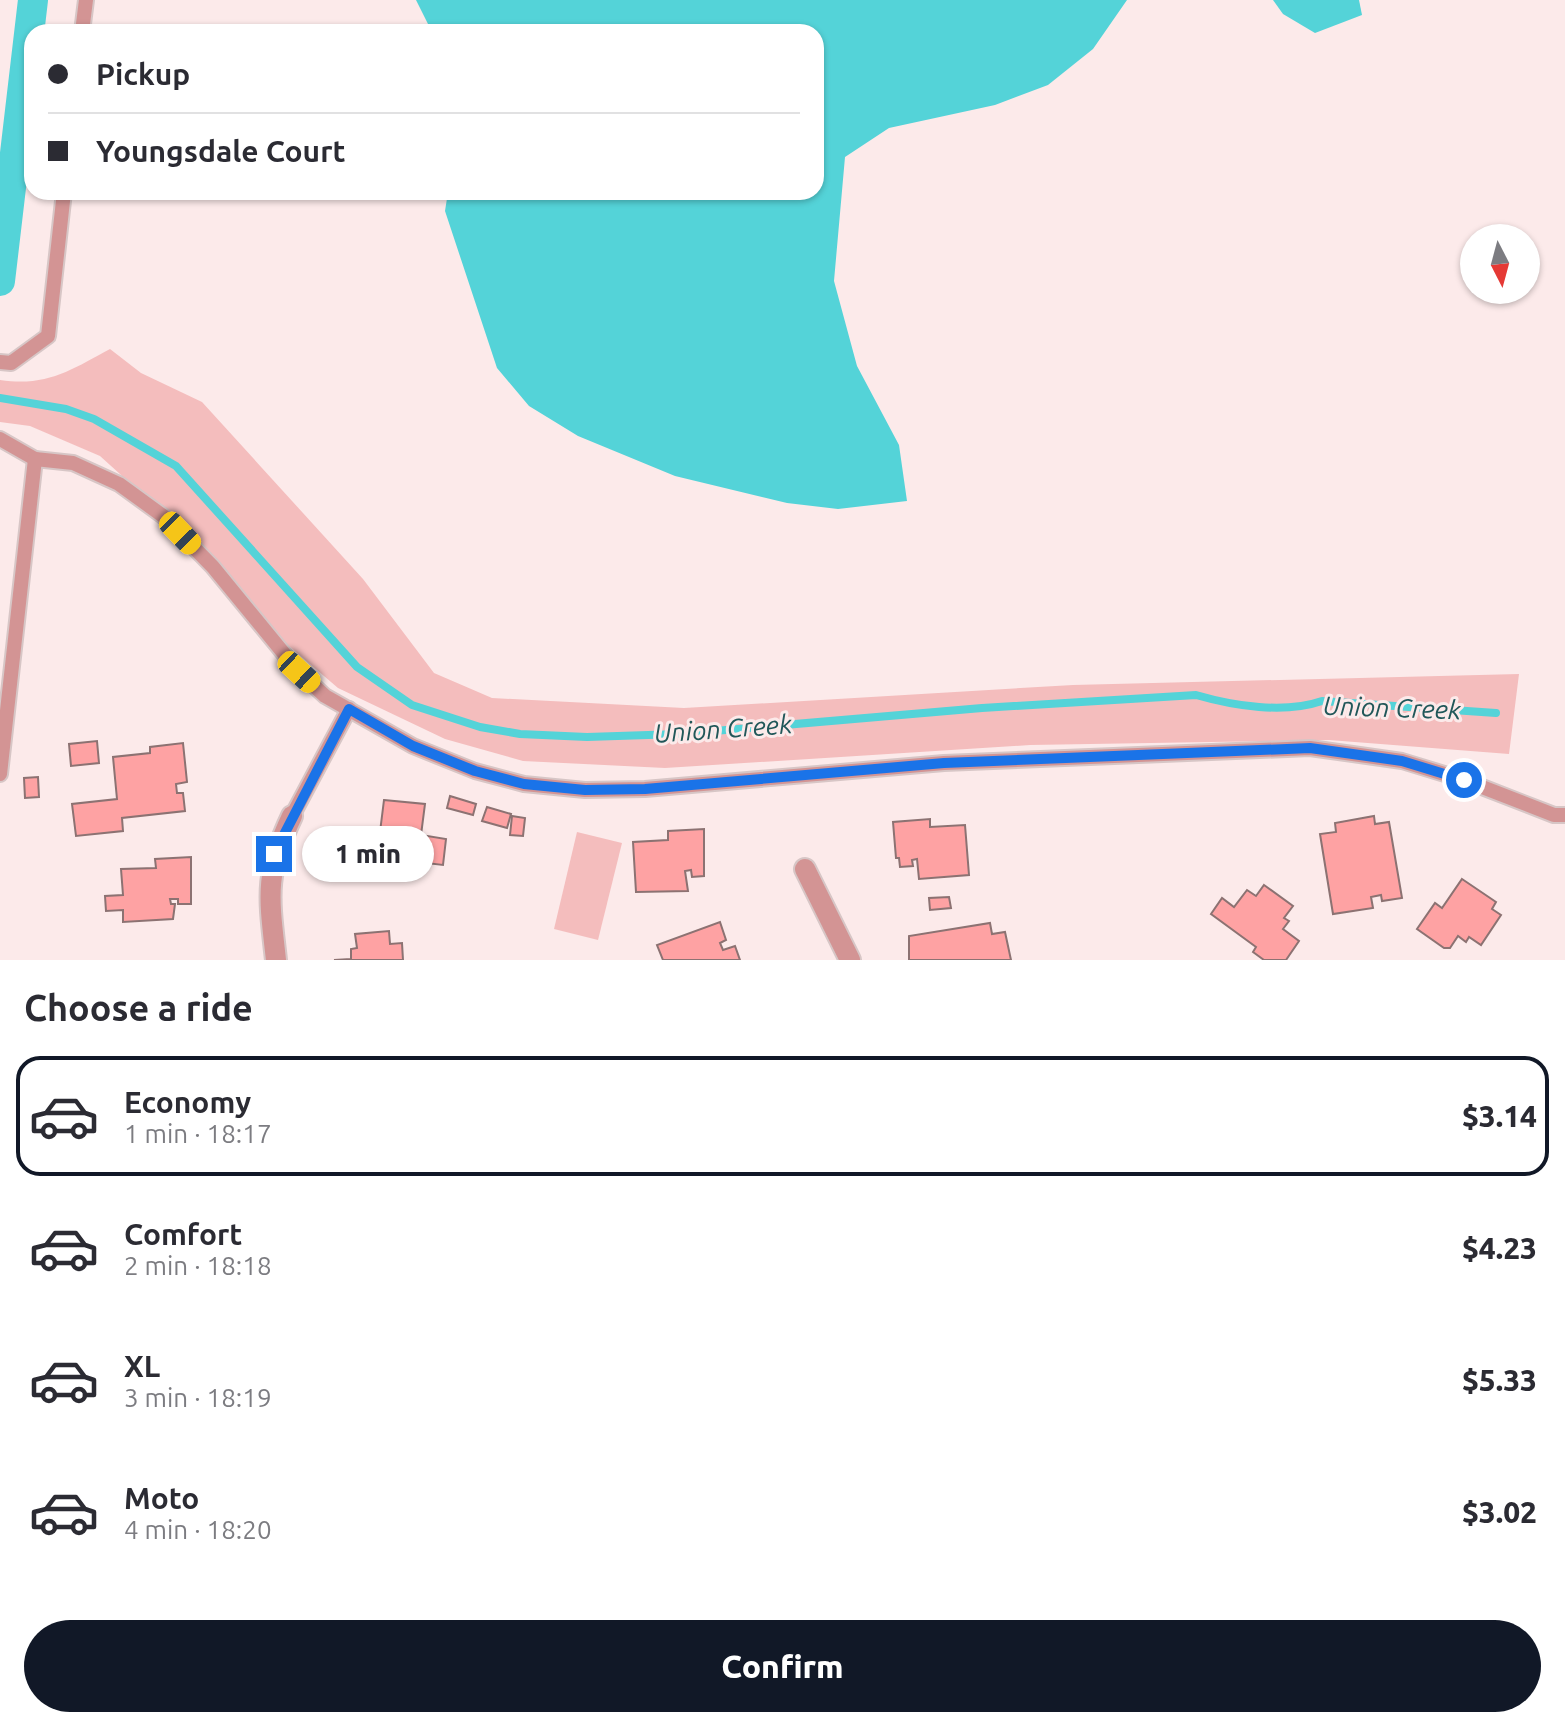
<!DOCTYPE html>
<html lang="en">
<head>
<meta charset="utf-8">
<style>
  body { margin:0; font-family:Ubuntu,sans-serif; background:#f7f7f7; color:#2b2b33; height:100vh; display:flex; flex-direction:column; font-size:30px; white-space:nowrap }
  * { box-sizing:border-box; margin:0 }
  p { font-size:26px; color:#7c7c81 }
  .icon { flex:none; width:44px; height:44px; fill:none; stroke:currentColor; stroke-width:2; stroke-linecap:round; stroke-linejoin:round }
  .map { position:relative; height:960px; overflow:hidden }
  .side { display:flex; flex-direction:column; background:#fff; flex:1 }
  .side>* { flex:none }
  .guide { position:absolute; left:24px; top:24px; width:800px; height:176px; border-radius:24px; box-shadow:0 2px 6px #0004; display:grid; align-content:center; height:176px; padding:0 24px; background:#fff }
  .needle { width:52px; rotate:174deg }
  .tools { position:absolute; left:1460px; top:224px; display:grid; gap:16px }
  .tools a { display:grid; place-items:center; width:80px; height:80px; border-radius:50%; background:#fff; box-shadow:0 2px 6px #0004; font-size:40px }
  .end { position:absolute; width:36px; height:36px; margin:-18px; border:10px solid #1a73e8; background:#fff; box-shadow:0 0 0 4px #fff }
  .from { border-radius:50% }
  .bubble { position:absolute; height:56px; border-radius:28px; background:#fff; box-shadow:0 2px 6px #0004; font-size:26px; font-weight:800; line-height:56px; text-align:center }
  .car { position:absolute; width:24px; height:48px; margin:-24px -12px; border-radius:10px; box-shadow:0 0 6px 2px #0007; background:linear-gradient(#f5c518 24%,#345 0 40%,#f5c518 0 76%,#345 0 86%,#f5c518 0) }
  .guide b { display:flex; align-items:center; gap:28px; height:76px; font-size:30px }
  .guide b+b { border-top:2px solid #e1e1e2 }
  .guide i { width:20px; height:20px; background:#2b2b33 }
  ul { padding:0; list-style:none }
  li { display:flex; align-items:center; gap:24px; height:120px; margin:0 16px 12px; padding:0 8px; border:4px solid transparent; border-radius:24px }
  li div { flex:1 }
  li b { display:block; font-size:30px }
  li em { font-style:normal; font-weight:800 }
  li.selected { border-color:#111827 }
  li>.icon { width:72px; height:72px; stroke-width:1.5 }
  h2 { padding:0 24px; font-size:36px; line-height:96px }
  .primary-button { display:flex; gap:16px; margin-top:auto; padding:16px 24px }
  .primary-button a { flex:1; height:92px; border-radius:48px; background:#111827; color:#fff; font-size:32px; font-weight:800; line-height:92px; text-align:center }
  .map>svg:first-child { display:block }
  .green { fill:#f4bdbd }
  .water { fill:#54d3d8 }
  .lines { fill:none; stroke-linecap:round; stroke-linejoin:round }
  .stream { stroke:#54d3d8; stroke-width:8 }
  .canal { stroke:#54d3d8; stroke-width:30 }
  .building { fill:#fea2a3; stroke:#8c7272; stroke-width:2 }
  .service-casing { stroke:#d7c6c6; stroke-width:18 }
  .minor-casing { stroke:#d7c6c6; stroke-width:24 }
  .service { stroke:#d39494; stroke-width:14 }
  .minor { stroke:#d39494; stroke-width:20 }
  .route { stroke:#1a73e8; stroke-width:10 }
  .labels { text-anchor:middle; stroke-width:6; stroke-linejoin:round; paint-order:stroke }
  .water-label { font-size:26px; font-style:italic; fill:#215759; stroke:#fceaea }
</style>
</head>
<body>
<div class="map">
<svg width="1565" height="960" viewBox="0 0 1565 960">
  <rect width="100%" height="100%" fill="#fceaea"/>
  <g class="green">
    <path d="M110 349 141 373 202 402 363 579 434 673 492 698 684 708 1073 685 1519 674 1509 754 1329 740 1030 745 665 768 523 761 445 739 338 688 282 640 182 530 100 456 30 426 0 422V380C47 387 71 370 110 349Z"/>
    <path d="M577 832 622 843 598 940 554 929Z"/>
  </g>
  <g class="water">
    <path d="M416 0H1127L1093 49 1048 85 995 105 889 128 845 157 834 281 857 366 899 445 907 501 838 509 787 503 675 476 578 436 529 406 497 368 445 211 448 192H816V32H432Z"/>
    <path d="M1273 0H1359L1362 15 1315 33 1283 14Z"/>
  </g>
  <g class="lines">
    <path class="stream" d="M0 398 66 409 94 419 176 466 357 667 412 705 480 727 520 734 587 737 679 734 982 708 1196 695C1234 706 1284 714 1322 701L1496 713"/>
    <path class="canal" d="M0 281 33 0"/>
  </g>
  <g class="building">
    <path d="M97 741 99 763 71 766 69 744Z"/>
    <path d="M183 743 187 782 176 784 177 793H183L185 811 122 818 123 831 76 836 72 804 117 799 113 757 150 753V747Z"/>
    <path d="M38 777 39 797 25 798 24 778Z"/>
    <path d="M450 796 476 804 473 815 447 808Z"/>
    <path d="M384 800 425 804 421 835 446 839 443 865 418 862 416 874 376 869 378 852 374 851 376 839 379 840Z"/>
    <path d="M487 807 511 814 507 828 482 821Z"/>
    <path d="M512 816 525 818 523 836 510 835Z"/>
    <path d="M1374 816 1375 824 1389 822 1402 898 1382 901 1381 895 1371 897 1373 908 1333 914 1320 834 1336 832 1335 823Z"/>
    <path d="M930 819V827L965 825 969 875 919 879 917 859 912 860 913 866 900 867 899 858H896L893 822Z"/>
    <path d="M704 829V876L692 877 691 870 685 871 688 891 636 892 633 842 668 840V831Z"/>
    <path d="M191 857V904H178V899H170L171 904H175L173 919 123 922V910L106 911 105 896 123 895 121 869 156 868 155 859Z"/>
    <path d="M1462 879 1496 902 1492 909 1501 915 1481 945 1469 937 1466 942 1458 936 1450 948H1444L1417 929 1435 903 1442 908Z"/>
    <path d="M1264 885 1293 906 1284 918 1289 921 1283 929 1299 941 1286 960H1264L1253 952 1256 947 1211 914 1222 898 1234 907 1247 890 1256 896Z"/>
    <path d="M949 897 951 908 930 910 929 898Z"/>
    <path d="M720 922 726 940 720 943 723 950 735 946 740 960H663L657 945Z"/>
    <path d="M990 923 992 934 1005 932 1011 960H909V936Z"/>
    <path d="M389 931 390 944 402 943 403 960H334L351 959V949L357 948 355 934Z"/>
  </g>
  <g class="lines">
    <g class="service-casing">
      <g id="service">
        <path d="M82 32 86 0"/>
        <path d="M0 362 11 363 48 336 64 192"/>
        <path d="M0 439 35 459 73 463 119 484 163 516 213 567 299 672 325 696 413 746 475 771 524 784 585 790 645 789 944 763 1310 748 1402 761 1464 780 1554 815H1565"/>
        <path d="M0 774 35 459"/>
        <path d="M292 816 349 709"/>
      </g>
    </g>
    <g class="minor-casing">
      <g id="minor">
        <path d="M805 869 850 960"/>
        <path d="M276 960C269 897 264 875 292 816"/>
      </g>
    </g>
    <use href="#service" class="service"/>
    <use href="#minor" class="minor"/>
  </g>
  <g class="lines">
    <path class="route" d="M274 854 349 709 413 746 475 771 524 784 585 790 645 789 944 763 1310 748 1402 761 1464 780"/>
  </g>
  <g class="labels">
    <g class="water-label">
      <text transform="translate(1392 708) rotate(2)" y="9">Union Creek</text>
      <text transform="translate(723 729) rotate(-4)" y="9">Union Creek</text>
    </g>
  </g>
</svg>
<div class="tools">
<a><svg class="needle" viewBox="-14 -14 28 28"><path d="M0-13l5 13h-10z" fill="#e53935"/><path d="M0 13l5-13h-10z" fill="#7c7c81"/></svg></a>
</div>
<i class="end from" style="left:1464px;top:780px"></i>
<i class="end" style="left:274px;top:854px"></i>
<div class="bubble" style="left:302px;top:826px;width:132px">1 min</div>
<i class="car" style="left:180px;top:533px;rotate:136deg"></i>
<i class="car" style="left:299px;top:672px;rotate:133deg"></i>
<div class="guide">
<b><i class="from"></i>Pickup</b>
<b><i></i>Youngsdale Court</b>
</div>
</div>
<section class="side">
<h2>Choose a ride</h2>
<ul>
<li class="selected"><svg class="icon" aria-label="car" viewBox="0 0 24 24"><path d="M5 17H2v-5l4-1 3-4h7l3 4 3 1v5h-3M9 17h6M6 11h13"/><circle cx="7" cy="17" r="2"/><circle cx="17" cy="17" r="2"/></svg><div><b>Economy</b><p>1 min · 18:17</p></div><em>$3.14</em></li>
<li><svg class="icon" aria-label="car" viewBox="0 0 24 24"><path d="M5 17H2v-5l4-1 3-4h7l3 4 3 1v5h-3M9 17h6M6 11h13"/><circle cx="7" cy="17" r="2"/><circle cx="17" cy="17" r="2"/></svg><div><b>Comfort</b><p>2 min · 18:18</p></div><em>$4.23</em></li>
<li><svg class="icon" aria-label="car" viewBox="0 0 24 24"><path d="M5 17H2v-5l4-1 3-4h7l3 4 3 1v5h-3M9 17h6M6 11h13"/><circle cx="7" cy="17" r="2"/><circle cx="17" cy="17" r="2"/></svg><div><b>XL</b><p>3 min · 18:19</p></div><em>$5.33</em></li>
<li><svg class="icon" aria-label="car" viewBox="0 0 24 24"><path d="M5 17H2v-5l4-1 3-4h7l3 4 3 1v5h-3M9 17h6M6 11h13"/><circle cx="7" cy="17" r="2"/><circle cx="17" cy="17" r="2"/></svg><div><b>Moto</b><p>4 min · 18:20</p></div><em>$3.02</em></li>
</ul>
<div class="primary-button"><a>Confirm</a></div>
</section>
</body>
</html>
